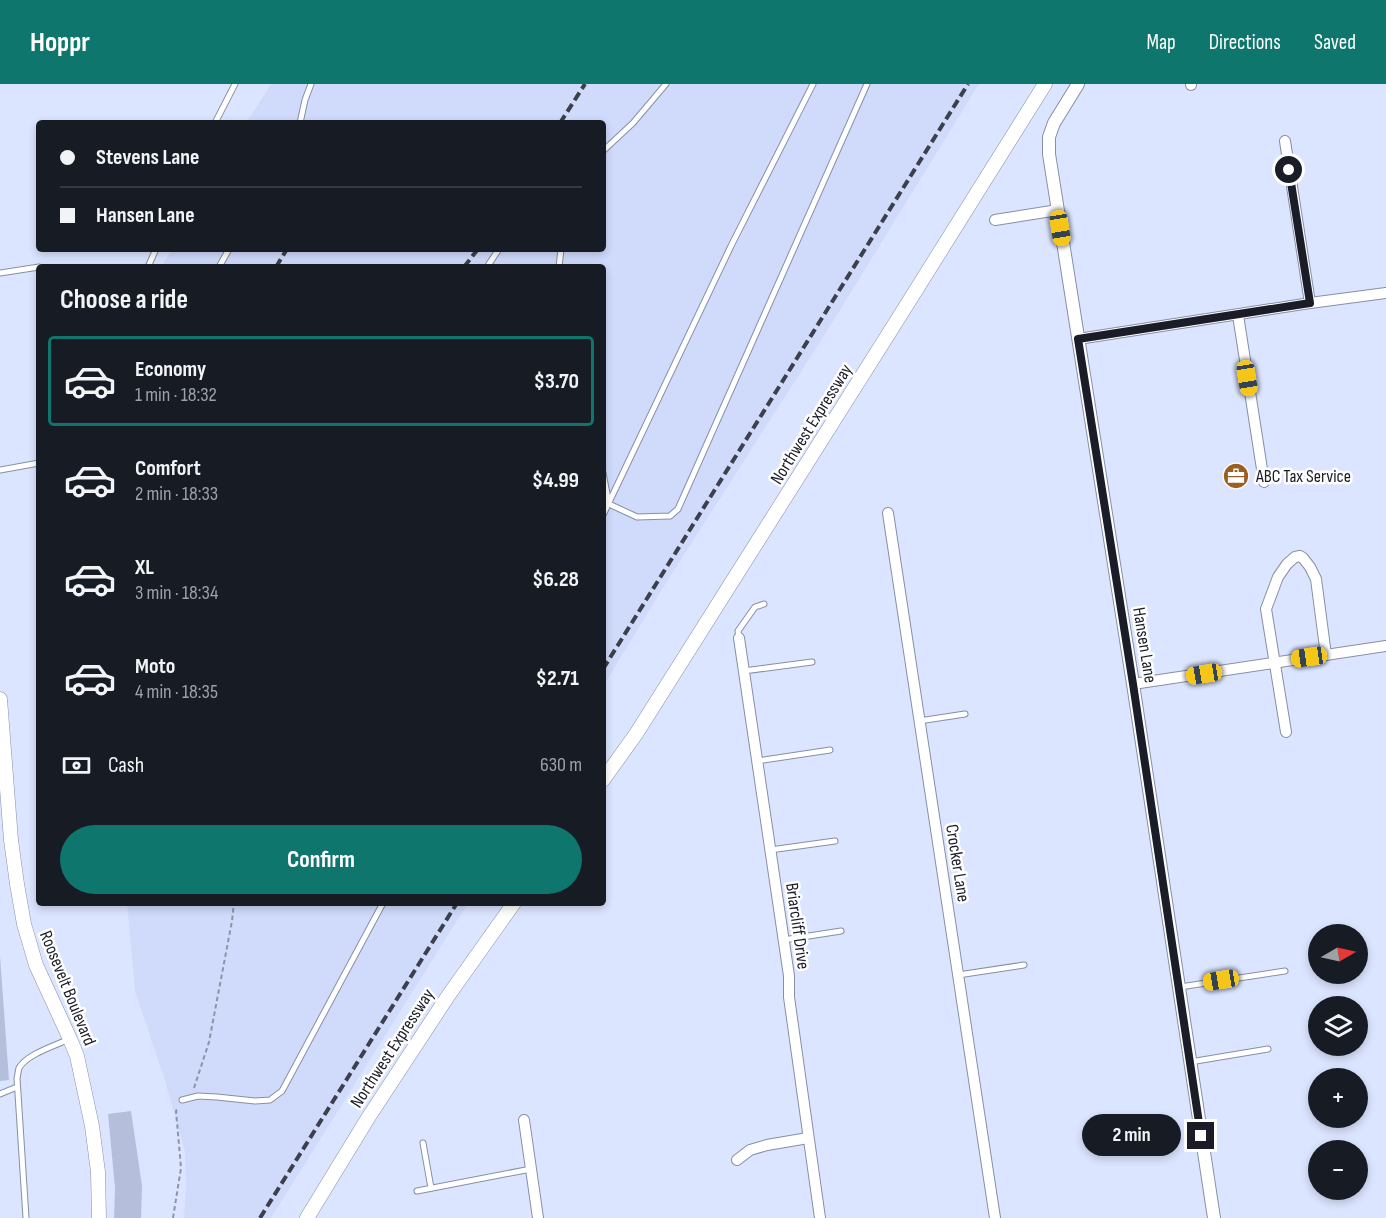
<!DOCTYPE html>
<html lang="en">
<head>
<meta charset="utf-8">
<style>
  body { margin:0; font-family:"Sofia Sans Condensed",sans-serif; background:#242831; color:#f1f3f6; height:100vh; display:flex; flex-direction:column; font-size:22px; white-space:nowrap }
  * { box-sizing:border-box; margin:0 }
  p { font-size:20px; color:#9ea1a6 }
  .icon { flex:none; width:33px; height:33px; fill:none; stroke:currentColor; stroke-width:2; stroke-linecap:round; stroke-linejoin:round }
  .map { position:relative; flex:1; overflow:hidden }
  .drawer { position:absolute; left:36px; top:180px; width:570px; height:642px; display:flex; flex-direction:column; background:#171b24; border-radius:6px; box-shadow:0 3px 9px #0003 }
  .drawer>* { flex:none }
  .banner { position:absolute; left:36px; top:36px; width:570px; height:132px; border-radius:6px; box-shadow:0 3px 9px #0003; display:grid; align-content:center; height:132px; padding:0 24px; background:#171b24 }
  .needle { width:39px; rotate:81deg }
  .tools { position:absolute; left:1308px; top:840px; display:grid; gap:12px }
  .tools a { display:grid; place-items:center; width:60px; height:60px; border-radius:50%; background:#171b24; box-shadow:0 3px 9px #0003; font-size:30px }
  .end { position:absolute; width:27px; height:27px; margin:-14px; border:8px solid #1a1d27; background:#fff; box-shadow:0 0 0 3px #fff }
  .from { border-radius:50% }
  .bubble { position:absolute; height:42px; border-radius:21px; background:#171b24; box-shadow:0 3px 9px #0003; font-size:20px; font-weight:700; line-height:42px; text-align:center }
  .car { position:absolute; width:18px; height:36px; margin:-18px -9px; border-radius:8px; box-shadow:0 0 4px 2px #0007; background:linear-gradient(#f5c518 24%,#345 0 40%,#f5c518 0 76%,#345 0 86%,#f5c518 0) }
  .banner b { display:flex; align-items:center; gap:21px; height:57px; font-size:22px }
  .banner b+b { border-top:2px solid #363941 }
  .banner i { width:15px; height:15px; background:#f1f3f6 }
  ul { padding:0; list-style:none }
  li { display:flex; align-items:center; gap:18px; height:90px; margin:0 12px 9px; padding:0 12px; border:3px solid transparent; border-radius:6px }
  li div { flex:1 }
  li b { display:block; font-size:22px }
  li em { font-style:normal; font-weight:700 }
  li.active { border-color:#0f766e }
  li>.icon { width:54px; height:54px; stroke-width:1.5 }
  h2 { padding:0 24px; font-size:27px; line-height:72px }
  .pay { display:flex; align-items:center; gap:15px; height:66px; padding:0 24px; font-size:22px }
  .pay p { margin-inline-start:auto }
  .cta { display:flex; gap:12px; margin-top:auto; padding:12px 24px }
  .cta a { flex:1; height:69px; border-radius:36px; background:#0f766e; color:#fff; font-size:24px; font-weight:700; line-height:69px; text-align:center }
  header { display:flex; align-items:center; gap:36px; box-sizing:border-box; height:84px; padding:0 30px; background:#0f766e; color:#fff }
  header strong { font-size:28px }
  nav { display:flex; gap:33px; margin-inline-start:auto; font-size:21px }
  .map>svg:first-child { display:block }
  .built { fill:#d0dbfc }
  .green { fill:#b5bfdc }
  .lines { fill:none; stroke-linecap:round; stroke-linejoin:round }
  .service-casing { stroke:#878fa7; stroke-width:7 }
  .minor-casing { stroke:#878fa7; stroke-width:12 }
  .tertiary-casing { stroke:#878fa7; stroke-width:14 }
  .secondary-casing { stroke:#878fa7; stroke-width:15 }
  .path { stroke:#8d94a7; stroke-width:2; stroke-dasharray:4.5 3; stroke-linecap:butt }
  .service { stroke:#fff; stroke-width:5 }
  .minor { stroke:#fff; stroke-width:10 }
  .tertiary { stroke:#fff; stroke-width:12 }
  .secondary { stroke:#fff; stroke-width:14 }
  .rail { stroke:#3c404c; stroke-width:4; stroke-dasharray:9 4.5; stroke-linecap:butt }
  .route { stroke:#1a1d27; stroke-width:8 }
  .labels { text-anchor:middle; stroke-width:5; stroke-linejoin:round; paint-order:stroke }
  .street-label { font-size:18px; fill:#1a1d27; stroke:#fff }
  .poi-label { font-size:18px; fill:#1a1d27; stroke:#fff; text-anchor:start }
</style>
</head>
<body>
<header>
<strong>Hoppr</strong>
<nav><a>Map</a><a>Directions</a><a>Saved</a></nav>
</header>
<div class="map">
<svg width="1386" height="1134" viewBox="0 0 1386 1134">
  <rect width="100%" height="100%" fill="#dce5ff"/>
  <g class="built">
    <path d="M271 0H979L832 239 661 507 603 603V183H161L172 165H603V39H246Z"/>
    <path d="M127 819H468L271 1134H184L186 1103 185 1068 165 997 135 907Z"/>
  </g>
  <g class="green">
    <path d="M0 872 9 996 0 997Z"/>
    <path d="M131 1027 142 1102 141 1134H114L115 1104 108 1030Z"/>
  </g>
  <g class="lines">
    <g class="service-casing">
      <g id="service">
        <path d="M215 39 235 0"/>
        <path d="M300 39 305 16 311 0"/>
        <path d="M603 67 633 39 666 0"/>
        <path d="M148 183 156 165"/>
        <path d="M219 183 229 165"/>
        <path d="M487 183 499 165"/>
        <path d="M559 183 561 165"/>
        <path d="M0 189 39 183"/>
        <path d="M0 386 39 379"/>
        <path d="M603 389 609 420 637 433 670 432 678 425 867 0"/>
        <path d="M603 431 731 162 813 0"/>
        <path d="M739 554 738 547 755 523 764 520"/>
        <path d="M744 587 812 578"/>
        <path d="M919 637 965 630"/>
        <path d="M757 677 830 666"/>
        <path d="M770 766 835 757"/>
        <path d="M783 856 841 847"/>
        <path d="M958 891 1024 881"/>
        <path d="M1180 903 1285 887"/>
        <path d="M1190 978 1268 965"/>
        <path d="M0 1010 17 1003"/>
        <path d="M182 1016 198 1012 217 1013 255 1017 270 1016 282 1007 383 819"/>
        <path d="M423 1059 431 1104"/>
        <path d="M417 1107 531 1085"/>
        <path d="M26 1134 17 994C18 991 18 987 19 984 27 970 55 962 69 955"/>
      </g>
    </g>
    <g class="minor-casing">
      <g id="minor">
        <path d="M1191 0V1"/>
        <path d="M1285 57 1310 219"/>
        <path d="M995 136 1058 126"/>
        <path d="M1238 231 1264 398"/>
        <path d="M1078 255 1310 219 1386 209"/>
        <path d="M888 429 995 1134"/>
        <path d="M739 554 789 892V913L820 1134"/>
        <path d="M1133 600 1386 562"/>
        <path d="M1286 648 1266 525 1278 493 1287 480 1295 473 1300 472 1303 474 1310 483 1316 495 1326 571"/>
        <path d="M524 1036 538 1134"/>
        <path d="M737 1076 750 1066 767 1061 808 1054"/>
      </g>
    </g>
    <g class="tertiary-casing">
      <path id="tertiary" d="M1078 0 1054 39 1049 53V70L1133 600 1214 1134"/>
    </g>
    <g class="secondary-casing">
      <g id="secondary">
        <path d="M0 615 11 756 17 800 24 840 36 881 70 955 77 972 92 1042 98 1088 99 1134"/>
        <path d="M603 696 636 650 896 238 1045 0"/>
        <path d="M307 1134 368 1034 448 912 514 819"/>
      </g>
    </g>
    <g class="path">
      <path d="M194 1004 209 958 232 837 234 819"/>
      <path d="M173 1134 181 1084 176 1027 178 1024"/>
    </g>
    <use href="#service" class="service"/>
    <use href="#minor" class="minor"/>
    <use href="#tertiary" class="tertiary"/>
    <use href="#secondary" class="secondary"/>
    <g class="rail">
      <path d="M560 39 585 0"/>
      <path d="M276 183 287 165"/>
      <path d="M464 183 478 165"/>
      <path d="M603 585 968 0"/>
      <path d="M260 1134 457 819"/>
    </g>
  </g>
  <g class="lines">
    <path class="route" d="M1201 1052 1133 600 1078 255 1310 219 1289 86"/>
  </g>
  <defs>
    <g id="office-disc" transform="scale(1.35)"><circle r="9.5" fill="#9c5f22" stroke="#fff"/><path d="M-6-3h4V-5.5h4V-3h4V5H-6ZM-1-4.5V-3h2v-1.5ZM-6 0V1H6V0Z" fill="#fff"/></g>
  </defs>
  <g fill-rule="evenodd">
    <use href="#office-disc" x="1236" y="392"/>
  </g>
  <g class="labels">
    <g class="street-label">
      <text transform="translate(811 340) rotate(-58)" y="6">Northwest Expressway</text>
      <text transform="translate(1145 561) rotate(81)" y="6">Hansen Lane</text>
      <text transform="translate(958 779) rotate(81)" y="6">Crocker Lane</text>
      <text transform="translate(798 842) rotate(82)" y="6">Briarcliff Drive</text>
      <text transform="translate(68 904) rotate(68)" y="6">Roosevelt Boulevard</text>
      <text transform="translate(392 964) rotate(-57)" y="6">Northwest Expressway</text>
    </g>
    <g class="poi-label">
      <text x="1256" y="398">ABC Tax Service</text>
    </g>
  </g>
</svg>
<div class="tools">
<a><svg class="needle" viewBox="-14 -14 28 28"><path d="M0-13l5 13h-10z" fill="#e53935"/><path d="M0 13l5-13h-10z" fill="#9ea1a6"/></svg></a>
<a><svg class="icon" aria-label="layers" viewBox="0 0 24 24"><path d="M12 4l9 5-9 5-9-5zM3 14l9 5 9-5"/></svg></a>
<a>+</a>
<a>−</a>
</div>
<i class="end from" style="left:1289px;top:86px"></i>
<i class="end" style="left:1201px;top:1052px"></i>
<div class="bubble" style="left:1082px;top:1030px;width:99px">2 min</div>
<i class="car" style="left:1060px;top:144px;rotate:171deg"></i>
<i class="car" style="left:1247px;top:294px;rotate:171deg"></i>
<i class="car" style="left:1309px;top:573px;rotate:262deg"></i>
<i class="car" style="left:1204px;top:590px;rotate:261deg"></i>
<i class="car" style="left:1221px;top:896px;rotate:261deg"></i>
<div class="banner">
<b><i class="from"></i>Stevens Lane</b>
<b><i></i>Hansen Lane</b>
</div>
<section class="drawer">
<h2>Choose a ride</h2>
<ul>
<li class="active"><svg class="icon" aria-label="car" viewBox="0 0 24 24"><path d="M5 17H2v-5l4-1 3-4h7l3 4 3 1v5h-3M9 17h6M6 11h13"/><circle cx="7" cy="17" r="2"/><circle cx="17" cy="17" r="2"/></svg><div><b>Economy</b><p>1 min · 18:32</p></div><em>$3.70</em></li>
<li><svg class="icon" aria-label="car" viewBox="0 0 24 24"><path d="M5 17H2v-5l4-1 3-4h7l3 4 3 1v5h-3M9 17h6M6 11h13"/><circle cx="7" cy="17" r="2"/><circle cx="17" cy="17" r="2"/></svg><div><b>Comfort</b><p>2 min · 18:33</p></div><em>$4.99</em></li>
<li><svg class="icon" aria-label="car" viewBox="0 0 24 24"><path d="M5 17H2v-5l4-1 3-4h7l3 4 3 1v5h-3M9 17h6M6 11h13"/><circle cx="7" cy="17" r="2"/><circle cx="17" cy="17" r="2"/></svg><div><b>XL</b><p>3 min · 18:34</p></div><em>$6.28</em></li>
<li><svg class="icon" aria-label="car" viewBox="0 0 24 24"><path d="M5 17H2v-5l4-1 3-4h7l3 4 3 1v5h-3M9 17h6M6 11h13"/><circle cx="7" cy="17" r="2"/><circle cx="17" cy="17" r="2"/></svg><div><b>Moto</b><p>4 min · 18:35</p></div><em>$2.71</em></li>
</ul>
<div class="pay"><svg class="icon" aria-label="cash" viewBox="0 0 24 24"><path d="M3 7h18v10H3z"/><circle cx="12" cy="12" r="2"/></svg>Cash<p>630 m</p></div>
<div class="cta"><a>Confirm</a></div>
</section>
</div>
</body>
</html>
